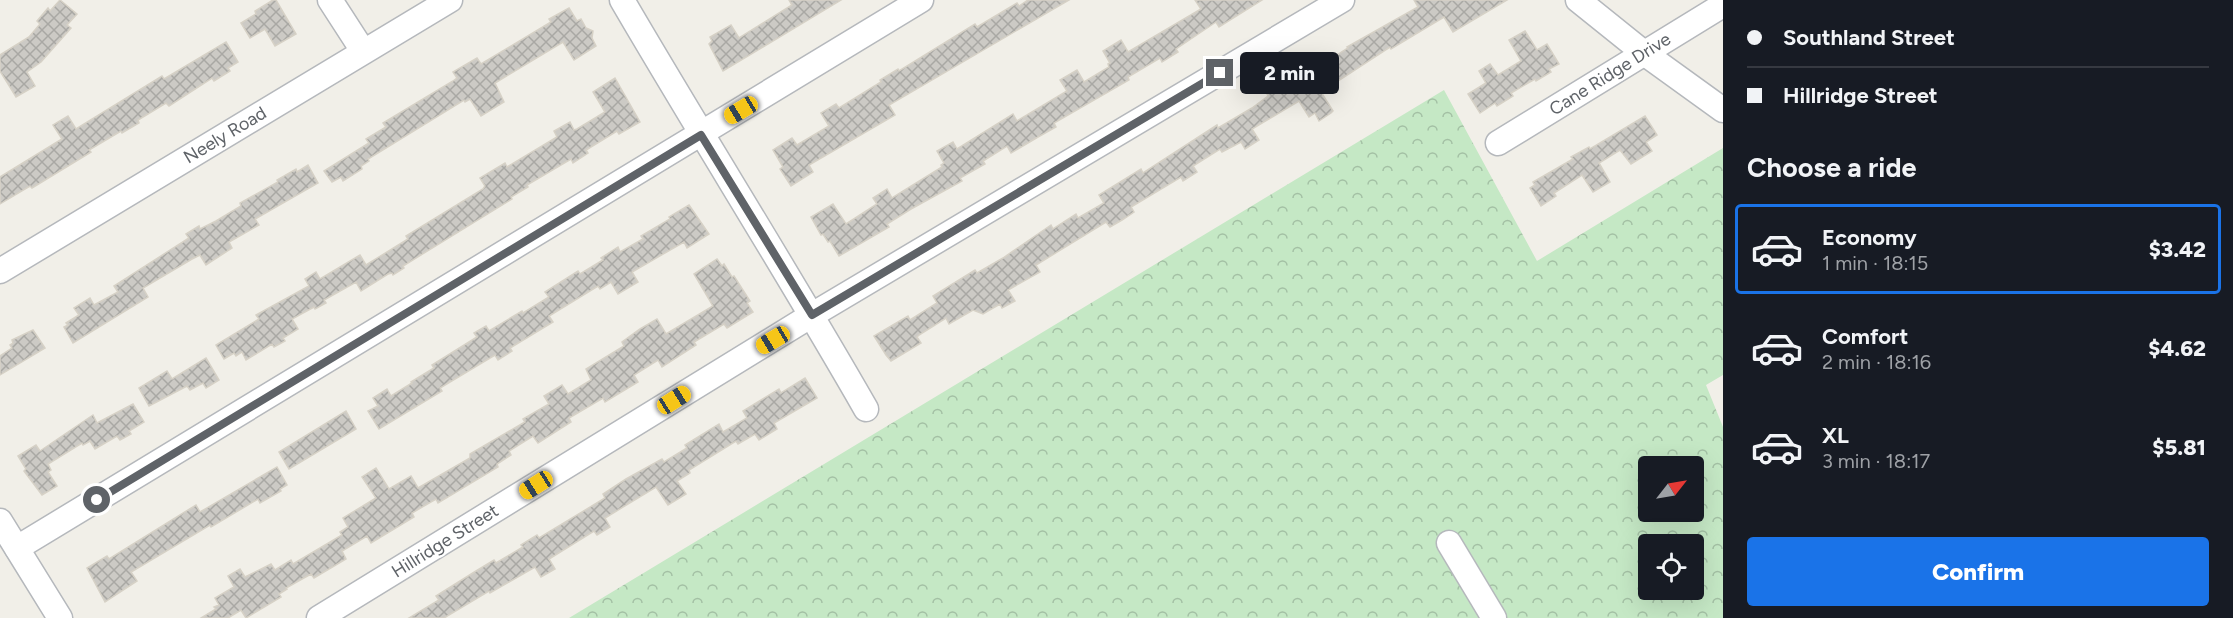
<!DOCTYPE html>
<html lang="en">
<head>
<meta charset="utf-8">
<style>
  body { margin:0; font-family:Figtree,sans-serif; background:#242831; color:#f1f3f6; height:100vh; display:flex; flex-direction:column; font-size:22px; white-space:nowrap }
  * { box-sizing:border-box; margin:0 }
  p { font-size:20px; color:#9ea1a6 }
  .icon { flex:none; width:33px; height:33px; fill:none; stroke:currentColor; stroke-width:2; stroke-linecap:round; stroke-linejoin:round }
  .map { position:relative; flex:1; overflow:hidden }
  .sheet { display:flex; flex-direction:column; background:#171b24; width:510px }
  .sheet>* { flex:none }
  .hud { display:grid; align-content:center; height:132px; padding:0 24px; background:#171b24 }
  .needle { width:39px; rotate:59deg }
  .buttons { position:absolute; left:1638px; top:456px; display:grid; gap:12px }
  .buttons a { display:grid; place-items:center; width:66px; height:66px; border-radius:6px; background:#171b24; box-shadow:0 6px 24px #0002; font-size:30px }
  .end { position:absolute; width:27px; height:27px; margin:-14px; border:8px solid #5f6368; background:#fff; box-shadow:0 0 0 3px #fff }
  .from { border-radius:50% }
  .bubble { position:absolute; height:42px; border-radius:6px; background:#171b24; box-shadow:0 6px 24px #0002; font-size:20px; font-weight:800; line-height:42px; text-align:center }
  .car { position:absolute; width:18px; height:36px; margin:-18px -9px; border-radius:8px; box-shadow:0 0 4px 2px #0007; background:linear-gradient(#f5c518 24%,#345 0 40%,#f5c518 0 76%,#345 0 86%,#f5c518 0) }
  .hud b { display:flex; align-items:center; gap:21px; height:57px; font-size:22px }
  .hud b+b { border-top:2px solid #363941 }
  .hud i { width:15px; height:15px; background:#f1f3f6 }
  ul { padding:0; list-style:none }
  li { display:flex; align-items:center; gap:18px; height:90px; margin:0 12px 9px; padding:0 12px; border:3px solid transparent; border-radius:6px }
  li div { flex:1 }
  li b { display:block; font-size:22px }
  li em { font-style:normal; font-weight:800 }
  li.current { border-color:#1a73e8 }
  li>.icon { width:54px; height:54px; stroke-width:1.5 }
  h2 { padding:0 24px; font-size:27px; line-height:72px }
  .primary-button { display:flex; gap:12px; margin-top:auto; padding:12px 24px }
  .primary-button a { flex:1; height:69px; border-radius:6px; background:#1a73e8; color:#fff; font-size:24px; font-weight:800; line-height:69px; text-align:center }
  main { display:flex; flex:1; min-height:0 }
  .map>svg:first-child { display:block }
  .forest { fill:url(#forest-crowns); fill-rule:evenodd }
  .building { fill:url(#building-cross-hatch); stroke:#d6d1c6; stroke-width:1.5 }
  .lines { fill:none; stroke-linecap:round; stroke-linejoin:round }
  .minor-casing { stroke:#b5b8bc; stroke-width:27 }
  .minor { stroke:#fff; stroke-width:24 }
  .route { stroke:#5f6368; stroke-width:8 }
  .labels { text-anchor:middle; stroke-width:4.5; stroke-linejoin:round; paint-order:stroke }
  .street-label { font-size:18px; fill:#5f6368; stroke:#fff }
</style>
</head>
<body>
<main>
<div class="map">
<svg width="1723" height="618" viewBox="0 0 1723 618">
  <defs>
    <pattern id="forest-crowns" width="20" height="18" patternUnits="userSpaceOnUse" patternTransform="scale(1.5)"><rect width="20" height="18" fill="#c5e8c5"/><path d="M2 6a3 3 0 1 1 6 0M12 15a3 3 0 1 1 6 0" fill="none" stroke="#a3c0a4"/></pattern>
    <pattern id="building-cross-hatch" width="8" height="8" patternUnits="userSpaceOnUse" patternTransform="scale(1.5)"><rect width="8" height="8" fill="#cccac5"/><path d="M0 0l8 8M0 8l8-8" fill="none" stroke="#a9a8a4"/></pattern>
  </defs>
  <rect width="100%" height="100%" fill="#f1efe8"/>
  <path class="forest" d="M1444 90 1537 261 1723 148V375L1706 385 1723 427V618H569ZM1648 466H1694V512H1648ZM1648 544H1694V590H1648Z"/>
  <g class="building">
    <path d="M60 0 77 14 67 25 71 28 41 62 27 72 35 86 16 97 0 71V55L29 37 40 24 37 21 48 8 50 11Z"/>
    <path d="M273 0H276L296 34 275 46 265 29 250 38 241 23 256 14 255 11Z"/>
    <path d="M789 0H841L723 71 709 44 712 41 710 37 731 25 739 38 792 5Z"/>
    <path d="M1028 0H1069L889 105 895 115 809 165 813 172 791 186 780 169 783 167 773 150 792 138 797 145 829 126 821 113 836 104 839 108 881 82 880 80 898 69 899 71 975 24 977 27 1017 3 1019 6Z"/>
    <path d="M1195 0H1262L1219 27 1216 22 1176 49 1178 52 1162 62 1160 58 1128 77 1129 80 1054 123 1056 127 1038 137 1011 153 1007 146 983 161 985 164 960 178 962 181 911 209 887 224 889 227 839 256 830 241 828 242 823 234 821 235 811 217 833 204 846 224 877 204 873 198 887 189 892 198 942 167 941 165 944 163 937 151 953 142 957 149 1013 114 1017 121 1067 91 1060 80 1077 70 1084 82 1109 67 1108 64 1110 63 1103 51 1121 40 1128 52 1201 9Z"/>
    <path d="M1414 0H1507L1453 32 1444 17 1391 49 1390 47 1321 92 1333 111 1331 113 1319 121 1315 113 1309 117 1299 101 1252 129 1259 140 1245 149 1241 142 1222 152 1220 149 1193 166 1197 172 1183 181 1181 177 1131 207 1134 212 1122 220 1110 227 1106 222 1036 265 1040 272 1008 290 1015 301 1002 308 1000 304 983 314 973 310 949 324 946 318 919 335 917 337 921 343 891 361 886 355 874 336 908 316 910 320 937 303 933 296 975 270 977 273 1003 258 1051 225 1053 229 1076 214 1078 218 1104 203 1099 195 1141 169 1143 173 1217 125 1218 128 1252 108 1268 96 1267 94 1309 69 1311 72 1348 48 1347 47 1418 7Z"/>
    <path d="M569 8 577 21 581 19 586 28 593 31 592 38 596 46 574 60 563 42 495 83 504 102 481 116 470 99 465 102 464 100 368 159 369 161 361 166 362 169 343 181 341 177 332 182 324 171 369 143 366 139 386 127 383 123 453 81 457 78 453 72 477 58 481 64 551 22 549 19Z"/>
    <path d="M1525 31 1537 50 1547 44 1559 64 1549 69 1551 72 1536 81 1535 79 1511 93 1513 96 1497 106 1495 103 1480 113 1468 94 1486 83 1479 71 1490 64 1498 75 1521 61 1509 40Z"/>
    <path d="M226 42 238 62 228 68 230 71 214 81 212 78 169 106 166 103 138 120 139 123 122 133 121 131 89 150 91 152 32 188 30 186 0 204V177L62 139 53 125 68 116 76 129 162 76 164 79Z"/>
    <path d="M615 78 640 122 619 134 617 131 586 150 588 153 573 163 571 159 527 185 528 187 511 197 512 199 403 266 404 268 393 275 392 273 388 274 361 291 356 282 324 300 326 303 315 309 314 307 292 319 298 329 283 338 285 341 274 347 272 344 246 360 242 352 236 356 234 353 224 359 216 345 259 319 256 315 309 286 305 279 316 272 320 279 360 255 366 265 408 239 406 236 483 189 485 186 480 178 505 163 507 167 557 137 554 131 570 122 574 130 577 129 605 112 593 92Z"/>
    <path d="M1645 116 1657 135 1646 142 1652 151 1631 164 1620 150 1599 163 1610 182 1593 192 1582 175 1554 193 1556 196 1541 206 1530 188 1535 185 1533 182 1573 159 1571 157 1589 147 1590 149Z"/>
    <path d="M308 165 318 183 255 219 259 225 229 242 232 248 206 265 200 255 192 259 143 288 148 297 73 343 64 327 68 325 66 323 79 315 74 308 90 298 94 305 118 292 114 286 189 238 186 234 199 226 200 229 216 221 241 206 240 203 278 182 277 180 296 169 297 172Z"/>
    <path d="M689 205 709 234 687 248 684 242 632 272 638 282 618 294 611 282 600 289 598 286 549 316 553 322 510 348 512 351 498 360 495 355 440 388 442 391 379 429 368 411 378 406 373 398 387 389 391 396 412 383 411 382 434 368 432 365 477 337 474 333 486 326 489 331 522 311 523 313 549 297 545 292 578 271 580 274 603 260 601 258 618 247 620 252 643 239 641 236 670 219 669 217Z"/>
    <path d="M717 259 722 266 724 264 732 277 734 276 750 301 747 303 753 312 727 328 724 324 694 342 696 345 662 367 658 360 634 375 638 382 605 402 603 398 569 418 571 422 538 443 533 436 509 451 511 455 497 464 498 467 438 503 436 499 412 513 414 517 371 543 367 536 342 551 346 559 314 578 311 574 286 588 287 589 279 594 281 597 246 618 241 610 228 618H201L216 609 214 607 219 605 215 598 234 587 228 576 240 569 245 577 271 564 275 570 291 560 293 564 342 535 340 532 348 527 343 518 376 498 362 477 376 468 389 489 411 476 418 488 470 458V454L525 422 523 419 549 404 544 396 562 385 568 394 591 380 586 369 624 346 622 342 640 329 657 319 666 334 713 306 694 274Z"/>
    <path d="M33 330 45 348 0 375V356L12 348 10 345 13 343 12 340Z"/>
    <path d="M206 358 219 380 206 388 203 383 190 390 187 386 149 406 139 388 167 371 172 379Z"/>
    <path d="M805 378 817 398 774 423 777 429 759 440 755 434 738 444 736 441 689 470 690 473 677 481 686 494 668 505 656 487 605 518 610 527 597 535 594 531 549 559 555 569 541 577 535 567 490 593 489 591 444 618H409L439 600 436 596 476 571 494 560 496 563 523 547 521 545 537 535 539 538 605 498 603 494 626 479 662 459 664 462 687 448 685 445 719 424 723 432 747 418 743 411 779 389 781 393Z"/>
    <path d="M133 404 144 422 129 431 131 434 120 440 117 436 95 449 90 441 83 445 82 443 48 464 51 470 48 472 57 486 42 495 24 471 26 469 18 456 36 445 40 451 93 415 97 423Z"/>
    <path d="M346 411 356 429 289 469 279 452Z"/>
    <path d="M277 467 287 485 280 489 281 491 260 503 258 499 211 527 210 525 131 572 137 581 105 602 87 568 107 556 109 559 196 505 200 512Z"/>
  </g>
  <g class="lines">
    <g class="minor-casing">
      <g id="minor">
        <path d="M330 0 363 51"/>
        <path d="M622 0C702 137 787 271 866 409"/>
        <path d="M1578 0 1644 53 1723 110"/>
        <path d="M1498 143 1723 5"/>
        <path d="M0 271 450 0"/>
        <path d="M0 521 60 618"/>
        <path d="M1449 543 1494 618"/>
        <path d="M17 548 921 0"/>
        <path d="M319 618 812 315 1342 0"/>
      </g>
    </g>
    <use href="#minor" class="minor"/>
  </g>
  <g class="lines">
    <path class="route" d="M97 500 701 135 812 315 1220 73"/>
  </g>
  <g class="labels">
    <g class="street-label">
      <text transform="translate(1610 74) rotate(-32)" y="6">Cane Ridge Drive</text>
      <text transform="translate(225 135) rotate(-31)" y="6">Neely Road</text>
      <text transform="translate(445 541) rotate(-32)" y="6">Hillridge Street</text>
    </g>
  </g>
</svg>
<div class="buttons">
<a><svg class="needle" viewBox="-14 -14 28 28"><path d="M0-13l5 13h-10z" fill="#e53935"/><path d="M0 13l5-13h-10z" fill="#9ea1a6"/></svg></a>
<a><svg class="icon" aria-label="locate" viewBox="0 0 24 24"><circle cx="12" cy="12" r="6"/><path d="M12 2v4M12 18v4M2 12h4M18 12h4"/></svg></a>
</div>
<i class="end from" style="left:97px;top:500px"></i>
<i class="end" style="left:1220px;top:73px"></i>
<div class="bubble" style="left:1240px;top:52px;width:99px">2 min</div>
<i class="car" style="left:741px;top:110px;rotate:239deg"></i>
<i class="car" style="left:773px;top:340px;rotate:239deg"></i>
<i class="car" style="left:674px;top:400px;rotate:58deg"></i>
<i class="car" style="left:536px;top:485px;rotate:238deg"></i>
</div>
<section class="sheet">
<div class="hud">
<b><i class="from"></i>Southland Street</b>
<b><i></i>Hillridge Street</b>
</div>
<h2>Choose a ride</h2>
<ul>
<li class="current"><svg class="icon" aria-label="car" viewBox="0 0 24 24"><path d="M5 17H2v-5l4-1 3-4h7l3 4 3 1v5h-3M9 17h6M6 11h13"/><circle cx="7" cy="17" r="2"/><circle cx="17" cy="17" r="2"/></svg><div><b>Economy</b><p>1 min · 18:15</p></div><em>$3.42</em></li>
<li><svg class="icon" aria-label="car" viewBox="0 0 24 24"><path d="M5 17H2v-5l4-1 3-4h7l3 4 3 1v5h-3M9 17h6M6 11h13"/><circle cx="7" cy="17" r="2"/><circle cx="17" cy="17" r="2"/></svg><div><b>Comfort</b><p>2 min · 18:16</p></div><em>$4.62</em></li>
<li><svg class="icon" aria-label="car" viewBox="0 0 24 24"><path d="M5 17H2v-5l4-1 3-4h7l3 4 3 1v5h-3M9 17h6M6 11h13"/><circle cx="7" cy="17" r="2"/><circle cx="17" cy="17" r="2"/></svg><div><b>XL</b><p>3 min · 18:17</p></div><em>$5.81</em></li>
</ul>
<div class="primary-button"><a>Confirm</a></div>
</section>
</main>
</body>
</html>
